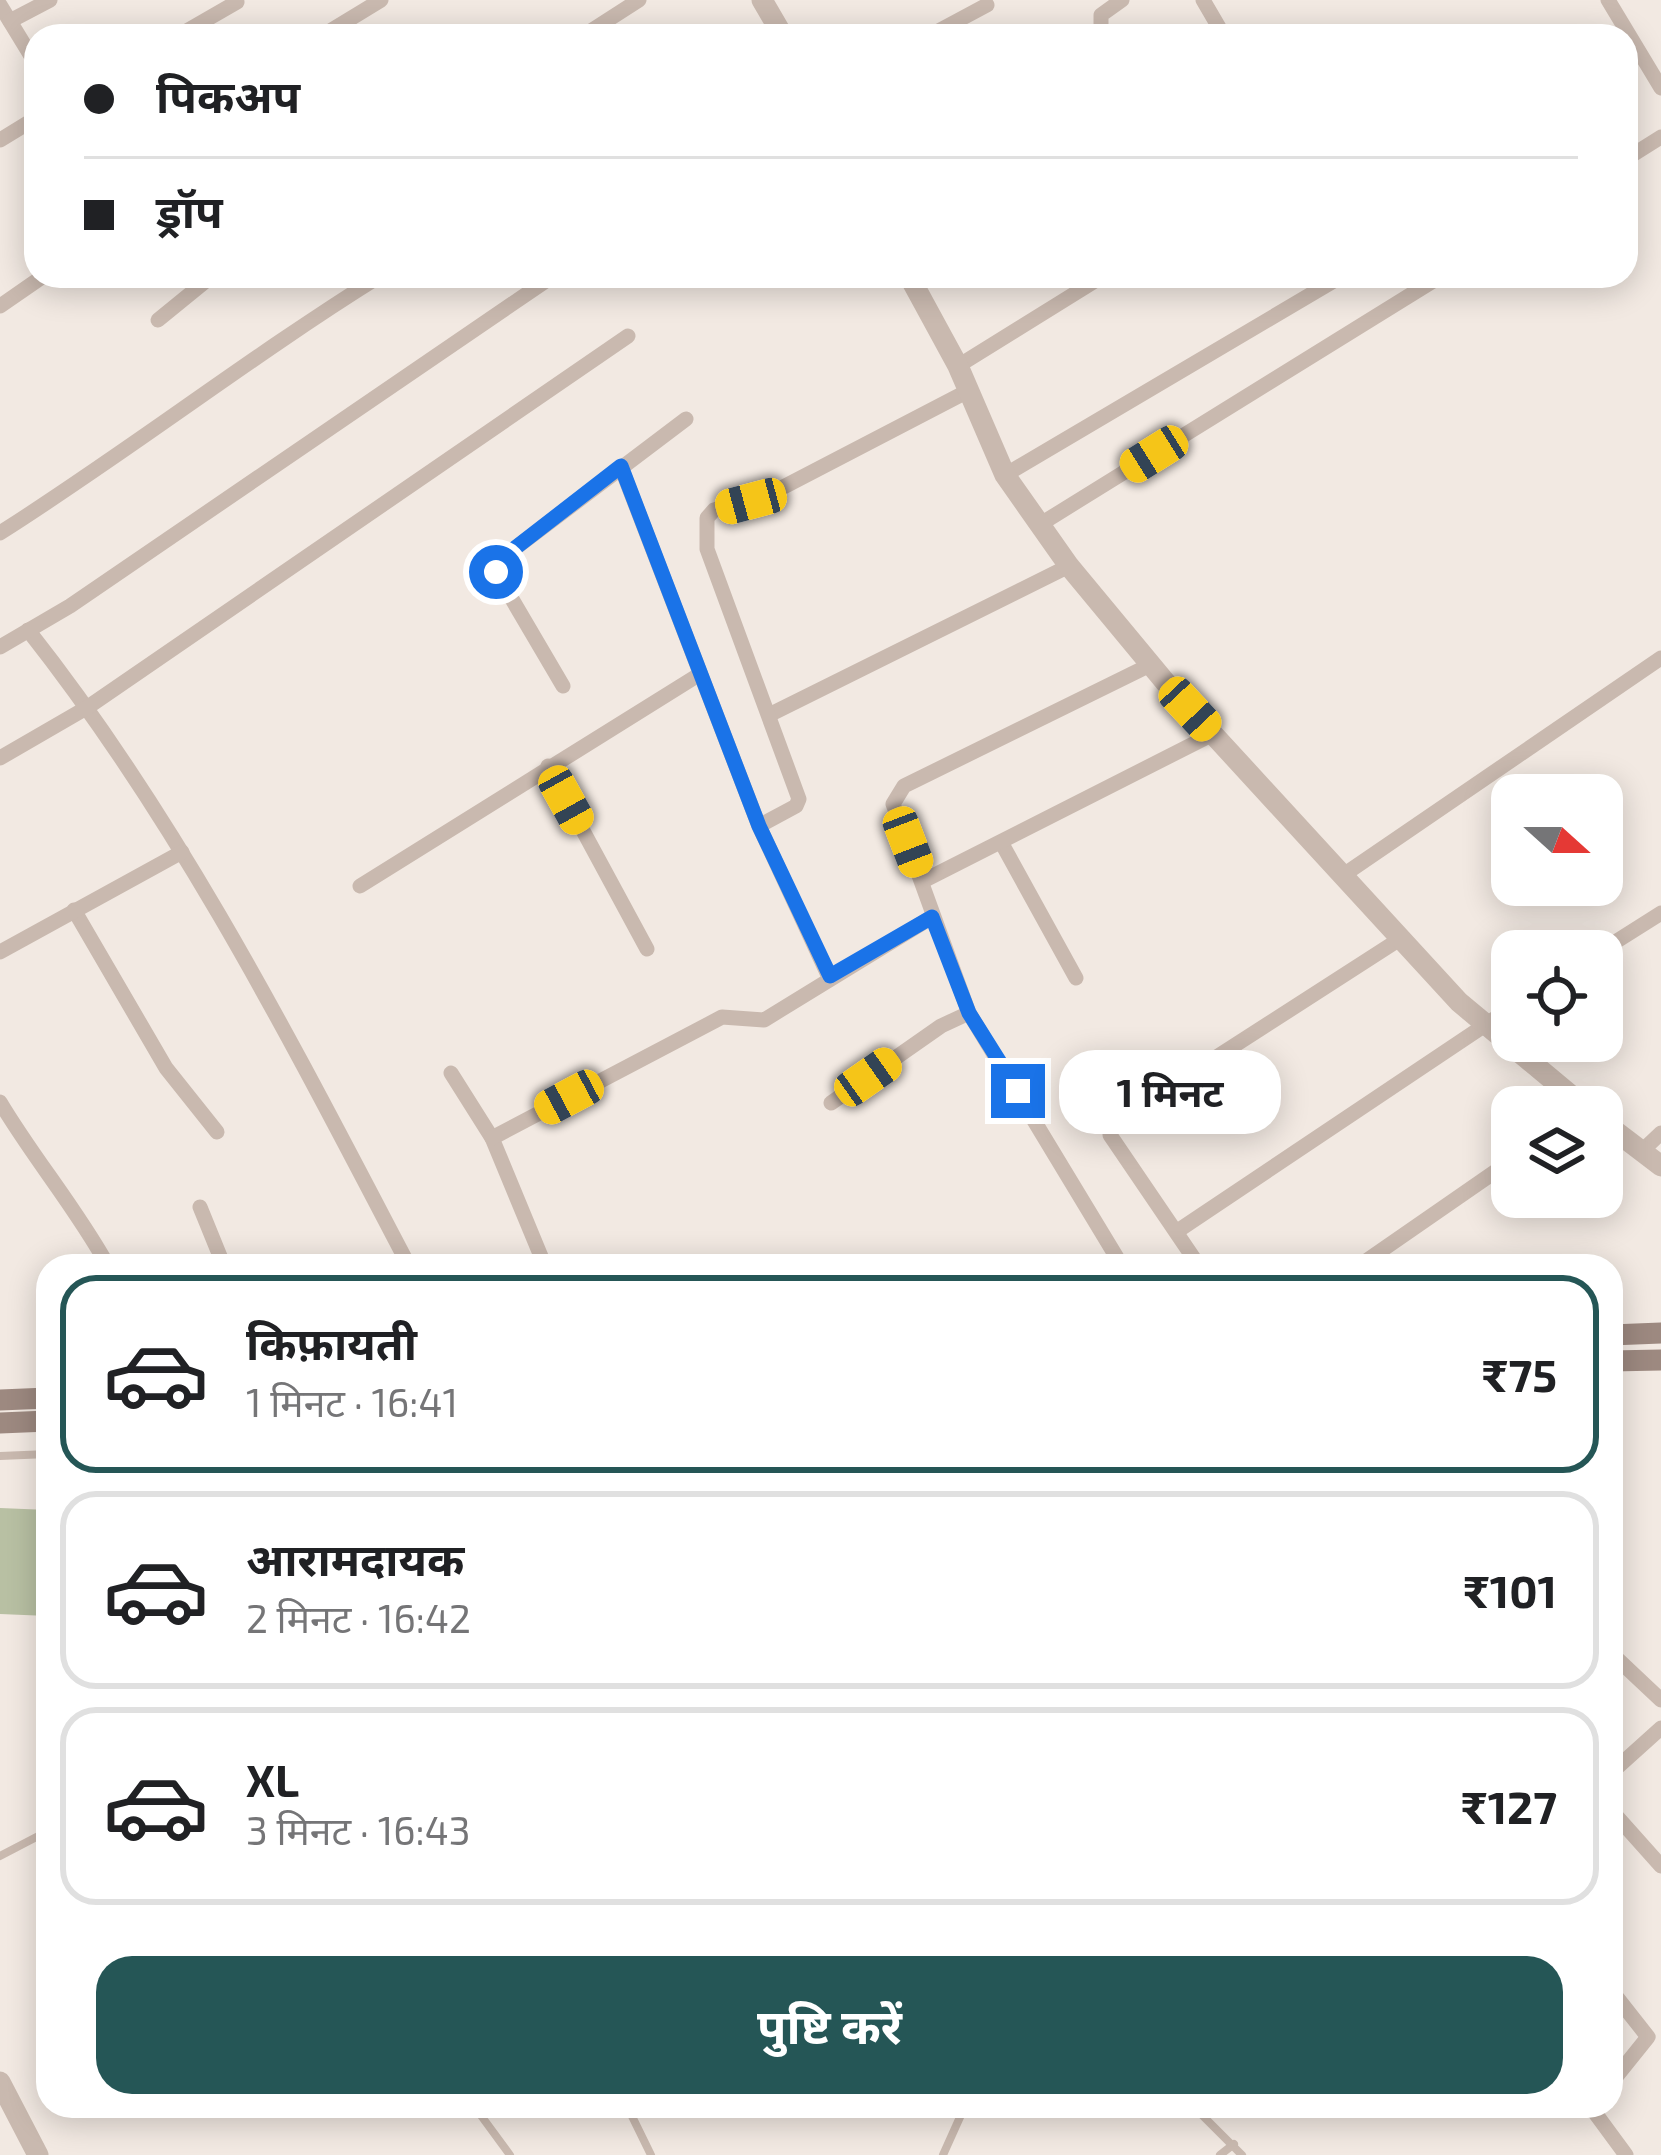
<!DOCTYPE html>
<html lang="hi">
<head>
<meta charset="utf-8">
<style>
  body { margin:0; font-family:"Exo 2","Noto Sans Devanagari",sans-serif; background:#f2f2f2; color:#202124; height:100vh; display:flex; flex-direction:column; font-size:45px; white-space:nowrap }
  * { box-sizing:border-box; margin:0 }
  p { font-size:39px; color:#757577 }
  .icon { flex:none; width:66px; height:66px; fill:none; stroke:currentColor; stroke-width:2; stroke-linecap:round; stroke-linejoin:round }
  .map { position:relative; flex:1; overflow:hidden }
  .panel { position:absolute; left:36px; top:1254px; width:1587px; height:864px; display:flex; flex-direction:column; background:#fff; border-radius:36px; box-shadow:0 6px 30px #0003 }
  .panel>* { flex:none }
  .banner { position:absolute; left:24px; top:24px; width:1614px; height:264px; border-radius:36px; box-shadow:0 6px 30px #0003; display:grid; align-content:center; height:264px; padding:0 60px; background:#fff }
  .needle { width:78px; rotate:111deg }
  .tools { position:absolute; left:1491px; top:774px; display:grid; gap:24px }
  .tools a { display:grid; place-items:center; width:132px; height:132px; border-radius:24px; background:#fff; box-shadow:0 6px 30px #0003; font-size:60px }
  .end { position:absolute; width:54px; height:54px; margin:-27px; border:15px solid #1a73e8; background:#fff; box-shadow:0 0 0 6px #fff }
  .from { border-radius:50% }
  .bubble { position:absolute; height:84px; border-radius:36px; background:#fff; box-shadow:0 6px 30px #0003; font-size:39px; font-weight:700; line-height:84px; text-align:center }
  .car { position:absolute; width:36px; height:72px; margin:-36px -18px; border-radius:15px; box-shadow:0 0 9px 3px #0007; background:linear-gradient(#f5c518 24%,#345 0 40%,#f5c518 0 76%,#345 0 86%,#f5c518 0) }
  .banner b { display:flex; align-items:center; gap:42px; height:114px; font-size:45px }
  .banner b+b { border-top:3px solid #e0e0e0 }
  .banner i { width:30px; height:30px; background:#202124 }
  ul { padding:21px 0 0; list-style:none }
  li { display:flex; align-items:center; gap:36px; height:198px; margin:0 24px 18px; padding:0 36px; border:6px solid #e0e0e0; border-radius:36px }
  li div { flex:1 }
  li b { display:block; font-size:45px }
  li em { font-style:normal; font-weight:700 }
  li.current { border-color:#255656 }
  li>.icon { width:108px; height:108px; stroke-width:1.5 }
  .action { display:flex; gap:24px; margin-top:auto; padding:24px 60px }
  .action a { flex:1; height:138px; border-radius:36px; background:#255656; color:#fff; font-size:48px; font-weight:700; line-height:138px; text-align:center }
  .map>svg:first-child { display:block }
  .green { fill:#b8c0a3 }
  .lines { fill:none; stroke-linecap:round; stroke-linejoin:round }
  .service { stroke:#c9b9af; stroke-width:8 }
  .minor { stroke:#c9b9af; stroke-width:15 }
  .tertiary { stroke:#c9b9af; stroke-width:21 }
  .secondary { stroke:#9d8980; stroke-width:21 }
  .route { stroke:#1a73e8; stroke-width:15 }
</style>
</head>
<body>
<div class="map">
<svg width="1661" height="2155" viewBox="0 0 1661 2155">
  <rect width="100%" height="100%" fill="#f2e9e2"/>
  <path class="green" d="M0 1508 48 1510V1616L0 1614Z"/>
  <g class="lines">
    <g class="service">
      <path d="M0 1456 48 1454"/>
      <path d="M0 1856 48 1831"/>
      <path d="M474 2106 510 2155"/>
      <path d="M627 2106 651 2155"/>
      <path d="M1193 2106 1242 2155"/>
      <path d="M943 2155 965 2106"/>
      <path d="M1220 2155 1234 2144"/>
    </g>
    <g class="minor">
      <path d="M1203 0 1224 36"/>
      <path d="M1608 0 1661 88"/>
      <path d="M0 5 36 64"/>
      <path d="M10 21 50 0"/>
      <path d="M178 36 237 2"/>
      <path d="M322 36 381 0"/>
      <path d="M583 36 639 0"/>
      <path d="M929 36 987 5"/>
      <path d="M1101 36V15L1122 0"/>
      <path d="M0 140 36 118"/>
      <path d="M1626 159 1661 137"/>
      <path d="M0 306 42 277"/>
      <path d="M158 320 212 276"/>
      <path d="M958 366 1103 276"/>
      <path d="M621 467 759 826 829 977"/>
      <path d="M1005 475 1342 276"/>
      <path d="M1039 525 1441 276"/>
      <path d="M0 533C129 451 250 357 380 276"/>
      <path d="M28 630C182 825 294 1047 409 1266"/>
      <path d="M0 647 70 606 553 276"/>
      <path d="M563 686 496 572 497 562 686 419"/>
      <path d="M769 715 1069 566"/>
      <path d="M0 758 88 707 628 336"/>
      <path d="M548 766 647 949"/>
      <path d="M759 826 796 806 799 799 707 549V518L714 510 768 495 968 391"/>
      <path d="M1001 842 1076 978"/>
      <path d="M1342 876 1661 658"/>
      <path d="M923 881 1213 734"/>
      <path d="M360 886 700 674"/>
      <path d="M74 910 166 1068 217 1132"/>
      <path d="M1601 951 1661 913"/>
      <path d="M0 952 182 852"/>
      <path d="M451 1073 492 1138 545 1266"/>
      <path d="M0 1102C34 1159 76 1208 108 1266"/>
      <path d="M831 1103 941 1026 969 1013"/>
      <path d="M492 1138 722 1017 764 1020 932 917"/>
      <path d="M1643 1150 1661 1133"/>
      <path d="M200 1207 224 1266"/>
      <path d="M1179 1230 1512 1007"/>
      <path d="M1122 1266 969 1013 893 804 904 786 1150 665"/>
      <path d="M1199 1266 1110 1135 1111 1125 1403 937"/>
      <path d="M1359 1266 1512 1160"/>
      <path d="M1611 1653 1661 1700"/>
      <path d="M1611 1773 1661 1728"/>
      <path d="M1611 1810 1661 1866"/>
      <path d="M1611 1990 1648 2037 1611 2083"/>
      <path d="M1590 2106 1626 2155"/>
    </g>
    <g class="tertiary">
      <path d="M762 0 783 36"/>
      <path d="M909 276 958 366 1005 475 1069 566 1166 683 1459 1002 1585 1107"/>
      <path d="M1602 1121 1661 1166"/>
      <path d="M0 2082 38 2155"/>
    </g>
    <g class="secondary">
      <path d="M1611 1335 1661 1333"/>
      <path d="M1611 1361 1661 1360"/>
      <path d="M0 1400 48 1398"/>
      <path d="M0 1423 48 1421"/>
    </g>
  </g>
  <g class="lines">
    <path class="route" d="M496 572 497 562 621 466 759 826 830 976 932 917 969 1013 1018 1091"/>
  </g>
</svg>
<div class="tools">
<a><svg class="needle" viewBox="-14 -14 28 28"><path d="M0-13l5 13h-10z" fill="#e53935"/><path d="M0 13l5-13h-10z" fill="#757577"/></svg></a>
<a><svg class="icon" aria-label="locate" viewBox="0 0 24 24"><circle cx="12" cy="12" r="6"/><path d="M12 2v4M12 18v4M2 12h4M18 12h4"/></svg></a>
<a><svg class="icon" aria-label="layers" viewBox="0 0 24 24"><path d="M12 4l9 5-9 5-9-5zM3 14l9 5 9-5"/></svg></a>
</div>
<i class="end from" style="left:496px;top:572px"></i>
<i class="end" style="left:1018px;top:1091px"></i>
<div class="bubble" style="left:1059px;top:1050px;width:222px">1 मिनट</div>
<i class="car" style="left:1154px;top:454px;rotate:238deg"></i>
<i class="car" style="left:751px;top:501px;rotate:255deg"></i>
<i class="car" style="left:1190px;top:709px;rotate:137deg"></i>
<i class="car" style="left:566px;top:800px;rotate:151deg"></i>
<i class="car" style="left:908px;top:842px;rotate:159deg"></i>
<i class="car" style="left:868px;top:1077px;rotate:55deg"></i>
<i class="car" style="left:569px;top:1097px;rotate:242deg"></i>
<div class="banner">
<b><i class="from"></i>पिकअप</b>
<b><i></i>ड्रॉप</b>
</div>
<section class="panel">
<ul>
<li class="current"><svg class="icon" aria-label="car" viewBox="0 0 24 24"><path d="M5 17H2v-5l4-1 3-4h7l3 4 3 1v5h-3M9 17h6M6 11h13"/><circle cx="7" cy="17" r="2"/><circle cx="17" cy="17" r="2"/></svg><div><b>किफ़ायती</b><p>1 मिनट · 16:41</p></div><em>₹75</em></li>
<li><svg class="icon" aria-label="car" viewBox="0 0 24 24"><path d="M5 17H2v-5l4-1 3-4h7l3 4 3 1v5h-3M9 17h6M6 11h13"/><circle cx="7" cy="17" r="2"/><circle cx="17" cy="17" r="2"/></svg><div><b>आरामदायक</b><p>2 मिनट · 16:42</p></div><em>₹101</em></li>
<li><svg class="icon" aria-label="car" viewBox="0 0 24 24"><path d="M5 17H2v-5l4-1 3-4h7l3 4 3 1v5h-3M9 17h6M6 11h13"/><circle cx="7" cy="17" r="2"/><circle cx="17" cy="17" r="2"/></svg><div><b>XL</b><p>3 मिनट · 16:43</p></div><em>₹127</em></li>
</ul>
<div class="action"><a>पुष्टि करें</a></div>
</section>
</div>
</body>
</html>
